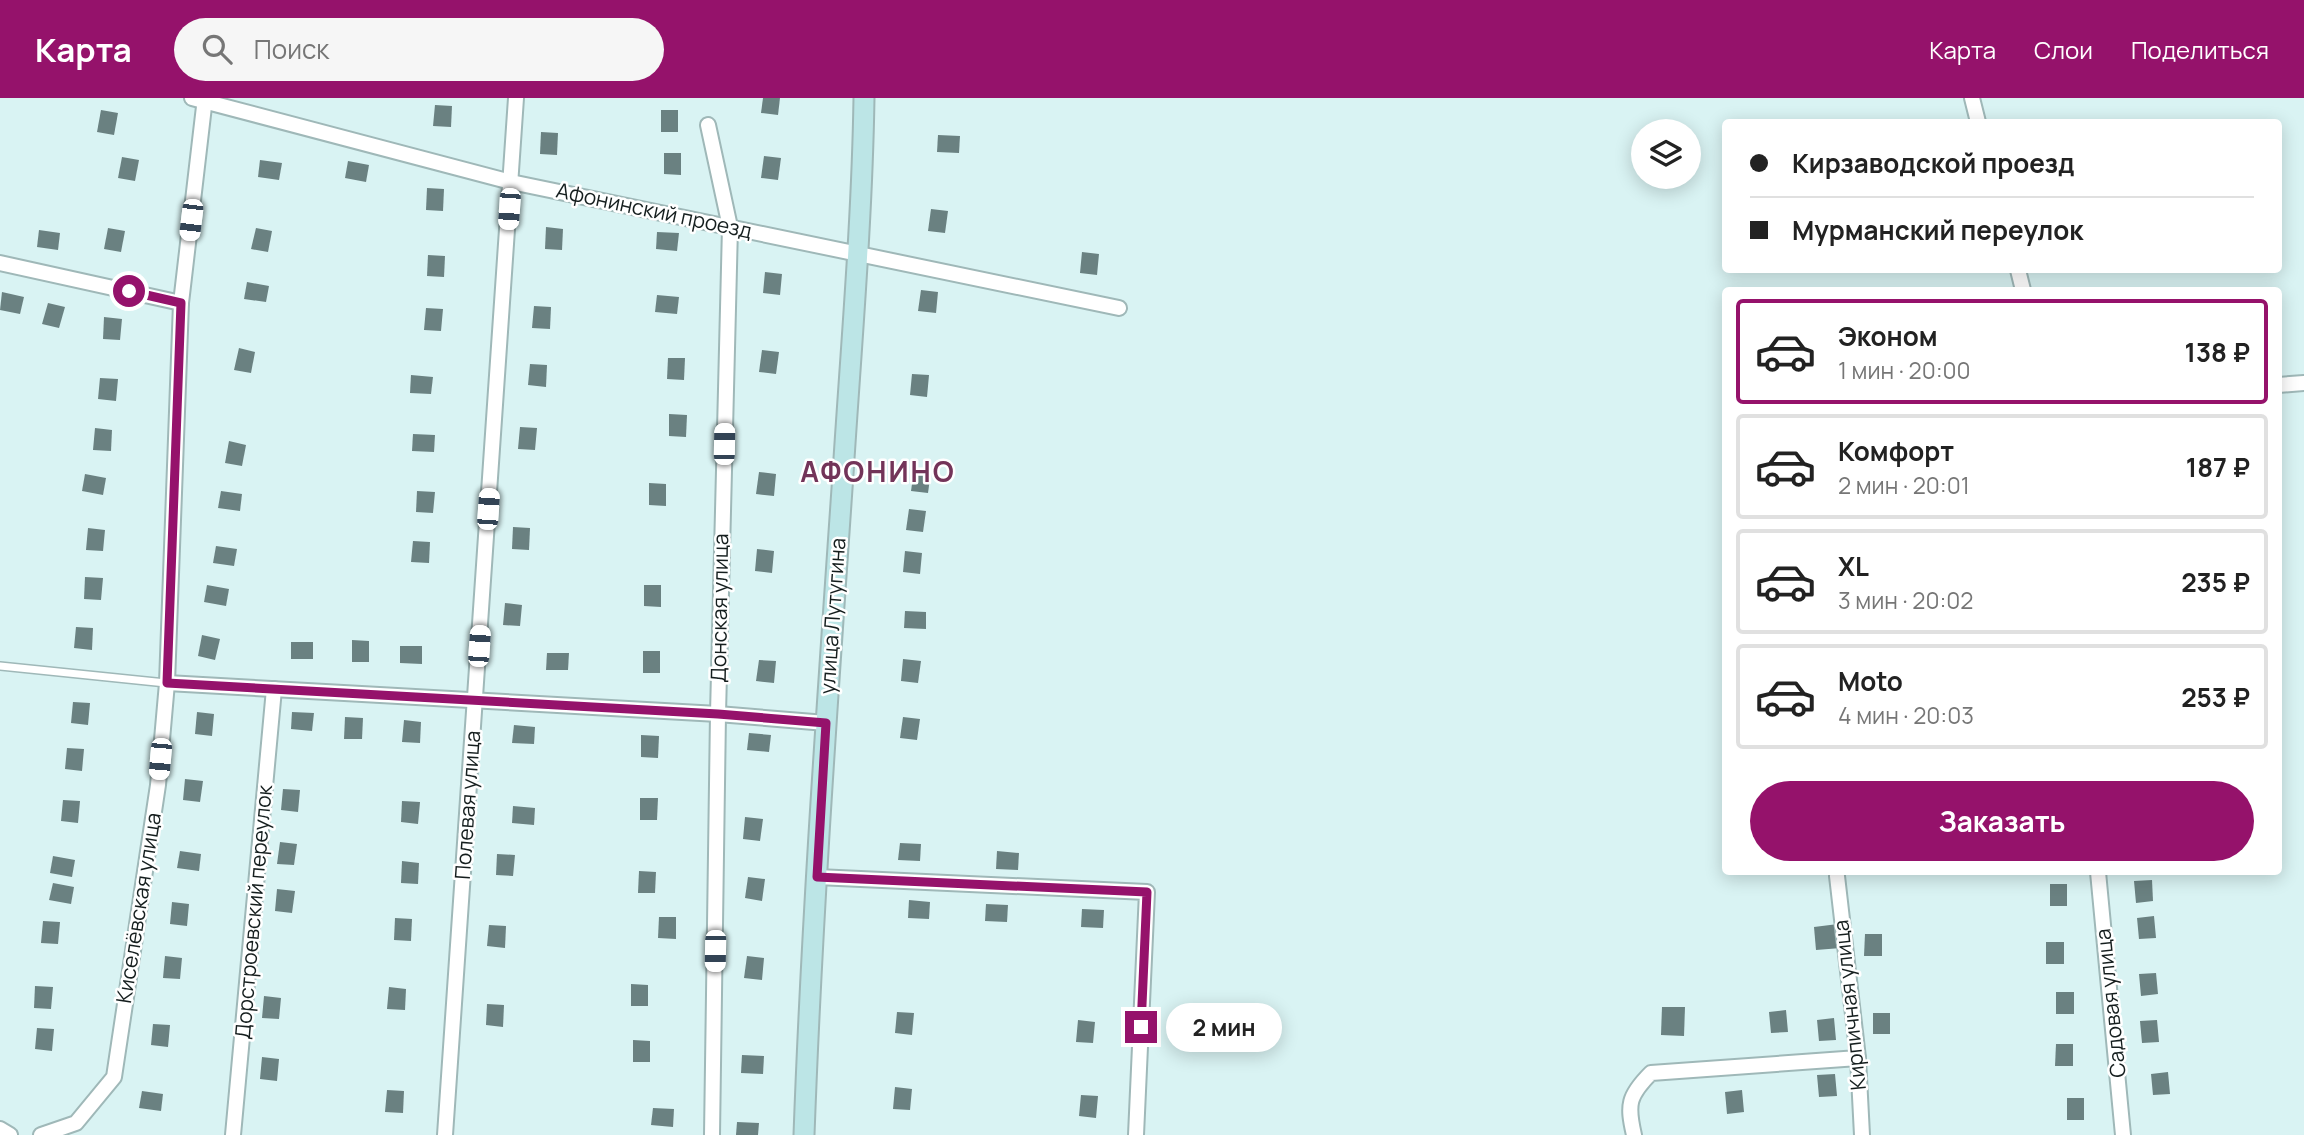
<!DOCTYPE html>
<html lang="ru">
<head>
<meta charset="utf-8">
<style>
  body { margin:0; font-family:Manrope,sans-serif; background:#f6f6f6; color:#222; height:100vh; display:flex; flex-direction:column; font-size:26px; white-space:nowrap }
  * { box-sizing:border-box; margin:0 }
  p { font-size:23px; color:#767676 }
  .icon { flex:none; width:38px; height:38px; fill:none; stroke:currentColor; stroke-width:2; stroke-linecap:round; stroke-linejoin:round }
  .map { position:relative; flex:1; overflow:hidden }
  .side { position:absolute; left:1722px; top:189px; width:560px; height:588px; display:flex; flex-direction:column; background:#fff; border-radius:7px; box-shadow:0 4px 18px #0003 }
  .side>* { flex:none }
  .hud { position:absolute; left:1722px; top:21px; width:560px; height:154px; border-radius:7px; box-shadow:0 4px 18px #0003; display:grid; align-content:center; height:154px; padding:0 28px; background:#fff }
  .controls { position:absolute; left:1631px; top:21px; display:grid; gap:14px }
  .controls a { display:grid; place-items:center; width:70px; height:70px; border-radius:50%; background:#fff; box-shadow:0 4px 18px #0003; font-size:35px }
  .end { position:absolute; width:32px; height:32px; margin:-16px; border:9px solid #95126b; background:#fff; box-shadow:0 0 0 4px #fff }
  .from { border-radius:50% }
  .bubble { position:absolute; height:49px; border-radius:24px; background:#fff; box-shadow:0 4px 18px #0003; font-size:23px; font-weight:700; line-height:49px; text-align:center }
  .car { position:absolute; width:21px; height:42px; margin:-21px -10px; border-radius:9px; box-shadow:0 0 5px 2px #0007; background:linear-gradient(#fff 24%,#345 0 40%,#fff 0 76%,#345 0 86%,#fff 0) }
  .hud b { display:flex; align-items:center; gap:24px; height:66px; font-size:26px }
  .hud b+b { border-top:2px solid #e0e0e0 }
  .hud i { width:18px; height:18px; background:#222 }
  ul { padding:12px 0 0; list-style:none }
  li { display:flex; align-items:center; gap:21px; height:105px; margin:0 14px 10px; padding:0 14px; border:4px solid #e0e0e0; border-radius:7px }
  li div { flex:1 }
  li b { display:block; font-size:26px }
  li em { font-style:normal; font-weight:700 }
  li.active { border-color:#95126b }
  li>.icon { width:63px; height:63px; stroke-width:1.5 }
  .cta { display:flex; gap:14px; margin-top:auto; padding:14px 28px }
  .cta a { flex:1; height:80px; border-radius:42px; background:#95126b; color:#fff; font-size:28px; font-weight:700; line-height:80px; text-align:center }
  header { display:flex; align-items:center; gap:42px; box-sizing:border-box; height:98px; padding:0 35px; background:#95126b; color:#fff }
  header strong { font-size:33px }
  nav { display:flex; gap:38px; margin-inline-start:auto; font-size:24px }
  .search { width:490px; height:63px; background:#f6f6f6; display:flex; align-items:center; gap:18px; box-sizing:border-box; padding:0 24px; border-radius:38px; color:#767676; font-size:26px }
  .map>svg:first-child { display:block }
  .building { fill:#6a8181 }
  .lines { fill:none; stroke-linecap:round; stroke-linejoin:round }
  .service-casing { stroke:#9fb8b8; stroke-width:10 }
  .minor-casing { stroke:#9fb8b8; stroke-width:18 }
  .secondary-casing { stroke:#9fb8b8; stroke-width:23 }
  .service { stroke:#fff; stroke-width:7 }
  .minor { stroke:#fff; stroke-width:14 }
  .secondary { stroke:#bce5e6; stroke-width:19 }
  .route { stroke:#95126b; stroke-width:9 }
  .labels { text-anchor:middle; stroke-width:5; stroke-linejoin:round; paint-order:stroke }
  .street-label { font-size:21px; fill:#151e1e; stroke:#fff }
  .district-label { font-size:28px; font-weight:bold; letter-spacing:2px; fill:#733459; stroke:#fff }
</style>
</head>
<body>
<header>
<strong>Карта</strong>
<div class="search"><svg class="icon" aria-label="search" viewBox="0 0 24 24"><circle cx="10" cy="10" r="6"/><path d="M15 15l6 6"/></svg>Поиск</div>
<nav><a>Карта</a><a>Слои</a><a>Поделиться</a></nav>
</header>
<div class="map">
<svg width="2304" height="1037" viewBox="0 0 2304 1037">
  <rect width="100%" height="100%" fill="#d9f3f3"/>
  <g class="building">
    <path d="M763 0H780L778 17 761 15Z"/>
    <path d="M435 7 452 8 451 29 433 28Z"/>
    <path d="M101 12 118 15 114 37 97 34Z"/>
    <rect x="661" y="12" width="17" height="22"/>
    <path d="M541 34 558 35 557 57 540 56Z"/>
    <path d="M938 37 960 38 959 55 937 54Z"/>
    <path d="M664 55H681V77L664 76Z"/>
    <path d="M764 58 781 60 778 82 761 80Z"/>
    <path d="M122 59 139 62 135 83 118 80Z"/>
    <path d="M260 62 282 65 279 82 258 79Z"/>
    <path d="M348 63 369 67 366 84 345 80Z"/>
    <path d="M427 90 444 91 443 113 426 112Z"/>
    <path d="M931 111 948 113 945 135 928 133Z"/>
    <path d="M546 129 563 131 562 152 545 151Z"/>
    <path d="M108 130 125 133 121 154 104 151Z"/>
    <path d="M256 130 272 133 268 154 251 151Z"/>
    <path d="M39 132 60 135 58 152 37 149Z"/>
    <path d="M657 134 679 135 677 153 656 151Z"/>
    <path d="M1082 154 1099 156 1097 177 1080 175Z"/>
    <path d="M428 157 445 158 444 179 427 178Z"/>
    <path d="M765 174 782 176 780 197 763 195Z"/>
    <path d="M247 184 269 188 266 204 244 201Z"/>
    <path d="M921 192 938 194 936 215 918 213Z"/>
    <path d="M2 194 24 199 20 216 0 212Z"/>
    <path d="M657 197 679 199 677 216 655 214Z"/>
    <path d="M48 205 65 209 59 230 42 226Z"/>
    <path d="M534 208 551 209 550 231 532 230Z"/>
    <path d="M426 210 443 211 441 233 424 232Z"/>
    <path d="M104 219 122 221 120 242 103 241Z"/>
    <path d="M239 250 255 254 251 275 234 272Z"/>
    <path d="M762 252 779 254 776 276 759 274Z"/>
    <path d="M668 260H685L684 282 667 281Z"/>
    <path d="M530 266 547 267 546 289 528 287Z"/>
    <path d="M912 276 929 277 927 299 910 297Z"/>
    <path d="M411 277 433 279 431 296 410 295Z"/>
    <path d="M100 280 118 281 116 303 98 301Z"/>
    <path d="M669 316 687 317 686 339 669 338Z"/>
    <path d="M520 329 537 330 535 352 518 351Z"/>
    <path d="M95 330 112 332 111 353 93 352Z"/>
    <path d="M413 336 435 337 434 354 412 353Z"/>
    <path d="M229 343 246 347 242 368 225 365Z"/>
    <path d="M914 372 931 373 928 395 911 393Z"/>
    <path d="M759 374 776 376 774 398 756 396Z"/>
    <path d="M85 376 106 380 103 397 82 393Z"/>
    <path d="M649 385 666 386V408L649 407Z"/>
    <path d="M221 393 242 396 240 413 218 410Z"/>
    <path d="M417 393 435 394 433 415 416 414Z"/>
    <path d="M909 411 926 413 923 434 906 432Z"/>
    <path d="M513 429 530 430 529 452 512 451Z"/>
    <path d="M88 430 105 432 103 453 86 452Z"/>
    <path d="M413 443 430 444 429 465 411 464Z"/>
    <path d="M216 448 237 451 234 468 213 465Z"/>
    <path d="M757 451 774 453 772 475 755 473Z"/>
    <path d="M905 453 922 455 920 476 903 474Z"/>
    <path d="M85 479 103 480 101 502 84 501Z"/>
    <path d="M207 487 229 491 226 508 204 504Z"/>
    <path d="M644 487H661V509L644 508Z"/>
    <path d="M505 505 522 507 520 528 503 527Z"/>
    <path d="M905 513 926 514V531L904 530Z"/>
    <path d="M76 529 93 530 92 552 74 550Z"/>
    <path d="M202 537 220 541 215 562 198 558Z"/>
    <path d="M352 542 369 543V564H352Z"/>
    <rect x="291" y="544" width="22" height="17"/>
    <path d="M400 548H422V566L400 565Z"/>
    <rect x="643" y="553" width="17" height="22"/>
    <path d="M547 555H569L568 572H546Z"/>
    <path d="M903 561 921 563 918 585 901 583Z"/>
    <path d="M759 562 776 563 774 585 756 583Z"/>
    <path d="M73 604 90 605 88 627 71 625Z"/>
    <path d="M197 614 214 616 212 638 195 636Z"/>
    <path d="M292 614 314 615 312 633 291 631Z"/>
    <path d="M345 619 363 620 362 641H344Z"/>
    <path d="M903 619 920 621 917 642 900 640Z"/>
    <path d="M404 622 421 624 420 645 402 644Z"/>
    <path d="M514 627 535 629 534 646 512 645Z"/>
    <path d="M749 635 771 637 769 654 747 652Z"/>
    <path d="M641 637 659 638 658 660 641 659Z"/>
    <path d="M67 650 84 651 82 673 65 671Z"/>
    <path d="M185 681 203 683 200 704 183 702Z"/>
    <path d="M283 691 300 692 298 714 281 712Z"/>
    <path d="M640 700H658L657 722H640Z"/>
    <path d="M63 702 80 703 78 725 61 723Z"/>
    <path d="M402 703 420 704 418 726 401 724Z"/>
    <path d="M513 708 535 710 534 727 512 725Z"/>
    <path d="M745 719 763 721 760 743 743 741Z"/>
    <path d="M280 744 297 746 294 767 277 766Z"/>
    <path d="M900 745 921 746 920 763 898 762Z"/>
    <path d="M180 753 201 756 199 773 177 770Z"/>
    <path d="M997 753 1019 755 1018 772 996 771Z"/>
    <path d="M497 756 515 757 513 778 496 777Z"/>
    <path d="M53 758 75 762 72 779 50 775Z"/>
    <path d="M402 763 419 765 418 786 401 785Z"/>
    <path d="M639 773 656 774 655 795H638Z"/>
    <path d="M748 779 765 781 762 803 745 800Z"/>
    <path d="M2152 782 2153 803 2136 805 2134 783Z"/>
    <path d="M53 785 74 789 71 806 49 802Z"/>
    <rect x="2050" y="786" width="17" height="22"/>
    <path d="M277 791 295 793 292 815 275 813Z"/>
    <path d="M909 802 930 804 929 821 908 820Z"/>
    <path d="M172 804 189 806 187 828 170 826Z"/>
    <path d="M986 806 1008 807 1007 824 985 823Z"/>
    <path d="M1082 811 1104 812 1103 830 1081 829Z"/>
    <path d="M2154 818 2156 840 2139 841 2137 820Z"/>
    <path d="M659 819H676V841L658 840Z"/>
    <path d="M395 820 412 821 411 843 394 842Z"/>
    <path d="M43 823 60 824 58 846 41 845Z"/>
    <path d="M1838 826 1841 850 1816 852 1814 829Z"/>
    <path d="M489 827 506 828 505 850 487 848Z"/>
    <path d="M1865 836H1882V858H1864Z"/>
    <rect x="2046" y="844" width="18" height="22"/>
    <path d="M165 858 182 860 180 881 163 880Z"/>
    <path d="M747 858 764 860 762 882 744 880Z"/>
    <path d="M2156 875 2158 896 2141 898 2139 876Z"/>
    <path d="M631 886 648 887V908H631Z"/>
    <path d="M35 888 53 889 51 911 34 910Z"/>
    <path d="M389 889 406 891 405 912 387 911Z"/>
    <rect x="2056" y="894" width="18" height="22"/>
    <path d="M264 898 281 900 279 921 262 920Z"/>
    <path d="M487 906 504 907 503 929 486 927Z"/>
    <path d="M1662 909H1685L1684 938 1661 937Z"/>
    <path d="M1786 912 1788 934 1771 935 1769 914Z"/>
    <path d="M897 914 914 915 912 937 895 935Z"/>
    <rect x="1873" y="915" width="17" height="21"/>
    <path d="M1834 920 1836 942 1819 943 1817 922Z"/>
    <path d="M1078 922 1095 924 1093 945 1076 944Z"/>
    <path d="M2157 922 2159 944 2142 945 2140 923Z"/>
    <path d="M153 926 170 927 168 949 151 947Z"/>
    <path d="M37 930 54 931 52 953 35 951Z"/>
    <path d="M633 942 650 943V964H633Z"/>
    <path d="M2056 946H2073V968H2055Z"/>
    <path d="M742 957 764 958 763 976 741 975Z"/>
    <path d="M262 959 279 961 277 983 260 981Z"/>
    <path d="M2168 974 2170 996 2153 997 2151 976Z"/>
    <path d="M1835 976 1837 998 1819 999 1817 977Z"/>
    <path d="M895 989 912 991 910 1012 893 1011Z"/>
    <path d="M387 992 404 993 403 1015 385 1014Z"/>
    <path d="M1742 992 1744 1014 1727 1016 1725 994Z"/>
    <path d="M142 993 163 996 161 1013 139 1010Z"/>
    <path d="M1081 997 1098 998 1096 1020 1079 1018Z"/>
    <rect x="2067" y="1000" width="17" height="22"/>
    <path d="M653 1010 674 1011 673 1029 651 1027Z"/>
    <path d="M737 1024 759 1025 758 1037H736Z"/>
  </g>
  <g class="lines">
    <g class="service-casing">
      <path id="service" d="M0 568 166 585"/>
    </g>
    <g class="minor-casing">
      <g id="minor">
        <path d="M192 0 511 84 1119 210"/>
        <path d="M1972 0 1978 24"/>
        <path d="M708 27 730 129 718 616 712 1037"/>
        <path d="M0 165 181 205"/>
        <path d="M2018 172 2023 192"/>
        <path d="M2278 287 2304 285"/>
        <path d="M167 585 718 616 826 625"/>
        <path d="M2098 774 2123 1037"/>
        <path d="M1837 778 1858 960 1862 1037"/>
        <path d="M817 779 1147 794 1136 1037"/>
        <path d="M0 1031 10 1037"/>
        <path d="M41 1037 76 1025 114 979 158 687 167 585 181 205 205 0"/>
        <path d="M233 1037 274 591"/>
        <path d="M445 1037 516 0"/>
        <path d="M1634 1037C1627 1007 1628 998 1651 975L1858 960"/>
      </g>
    </g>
    <g class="secondary-casing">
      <path id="secondary" d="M804 1037C812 816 828 596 843 376 851 250 862 125 864 0"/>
    </g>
    <use href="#service" class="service"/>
    <use href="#minor" class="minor"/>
    <use href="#secondary" class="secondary"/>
  </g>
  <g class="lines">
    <path class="route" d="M129 193 181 205 167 585 718 616 826 625 817 779 1147 794 1141 929"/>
  </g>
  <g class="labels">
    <g class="street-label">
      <text transform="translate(654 113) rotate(12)" y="7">Афонинский проезд</text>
      <text transform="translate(720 510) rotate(-89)" y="7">Донская улица</text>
      <text transform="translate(833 518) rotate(-86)" y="7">улица Лутугина</text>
      <text transform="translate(468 707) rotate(-86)" y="7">Полевая улица</text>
      <text transform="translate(139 810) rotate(-81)" y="7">Киселёвская улица</text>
      <text transform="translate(254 814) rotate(-85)" y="7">Дорстроевский переулок</text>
      <text transform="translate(2111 905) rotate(-96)" y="7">Садовая улица</text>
      <text transform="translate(1850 907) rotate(-96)" y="7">Кирпичная улица</text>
    </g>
    <g class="district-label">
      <text x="878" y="384">АФОНИНО</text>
    </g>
  </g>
</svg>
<div class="controls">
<a><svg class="icon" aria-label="layers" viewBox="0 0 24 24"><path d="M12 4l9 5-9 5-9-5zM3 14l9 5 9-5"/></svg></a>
</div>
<i class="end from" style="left:129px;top:193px"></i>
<i class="end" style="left:1141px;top:929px"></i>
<div class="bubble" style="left:1166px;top:905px;width:116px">2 мин</div>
<i class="car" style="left:509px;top:111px;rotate:184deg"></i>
<i class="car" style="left:191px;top:122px;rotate:187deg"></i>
<i class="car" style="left:724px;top:346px;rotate:1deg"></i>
<i class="car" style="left:488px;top:411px;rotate:4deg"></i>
<i class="car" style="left:479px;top:548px;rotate:4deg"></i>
<i class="car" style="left:160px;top:661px;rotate:185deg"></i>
<i class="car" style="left:715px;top:853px;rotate:181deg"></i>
<div class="hud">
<b><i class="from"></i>Кирзаводской проезд</b>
<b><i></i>Мурманский переулок</b>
</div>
<section class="side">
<ul>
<li class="active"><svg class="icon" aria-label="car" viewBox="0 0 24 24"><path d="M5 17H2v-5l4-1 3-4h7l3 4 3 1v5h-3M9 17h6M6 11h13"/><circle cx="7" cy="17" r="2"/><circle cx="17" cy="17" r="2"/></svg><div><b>Эконом</b><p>1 мин · 20:00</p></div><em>138 ₽</em></li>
<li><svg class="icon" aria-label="car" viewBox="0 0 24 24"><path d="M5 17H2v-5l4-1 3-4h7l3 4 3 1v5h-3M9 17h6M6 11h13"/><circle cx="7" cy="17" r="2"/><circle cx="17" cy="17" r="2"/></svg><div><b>Комфорт</b><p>2 мин · 20:01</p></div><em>187 ₽</em></li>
<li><svg class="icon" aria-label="car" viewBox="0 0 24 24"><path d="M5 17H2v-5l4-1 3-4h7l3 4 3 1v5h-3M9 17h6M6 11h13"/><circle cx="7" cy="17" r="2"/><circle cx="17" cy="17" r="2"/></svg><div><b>XL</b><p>3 мин · 20:02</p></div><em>235 ₽</em></li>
<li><svg class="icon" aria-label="car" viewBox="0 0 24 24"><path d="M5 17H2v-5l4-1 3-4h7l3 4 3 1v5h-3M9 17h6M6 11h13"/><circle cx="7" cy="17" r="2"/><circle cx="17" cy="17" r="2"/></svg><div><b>Moto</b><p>4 мин · 20:03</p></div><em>253 ₽</em></li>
</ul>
<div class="cta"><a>Заказать</a></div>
</section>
</div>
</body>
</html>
